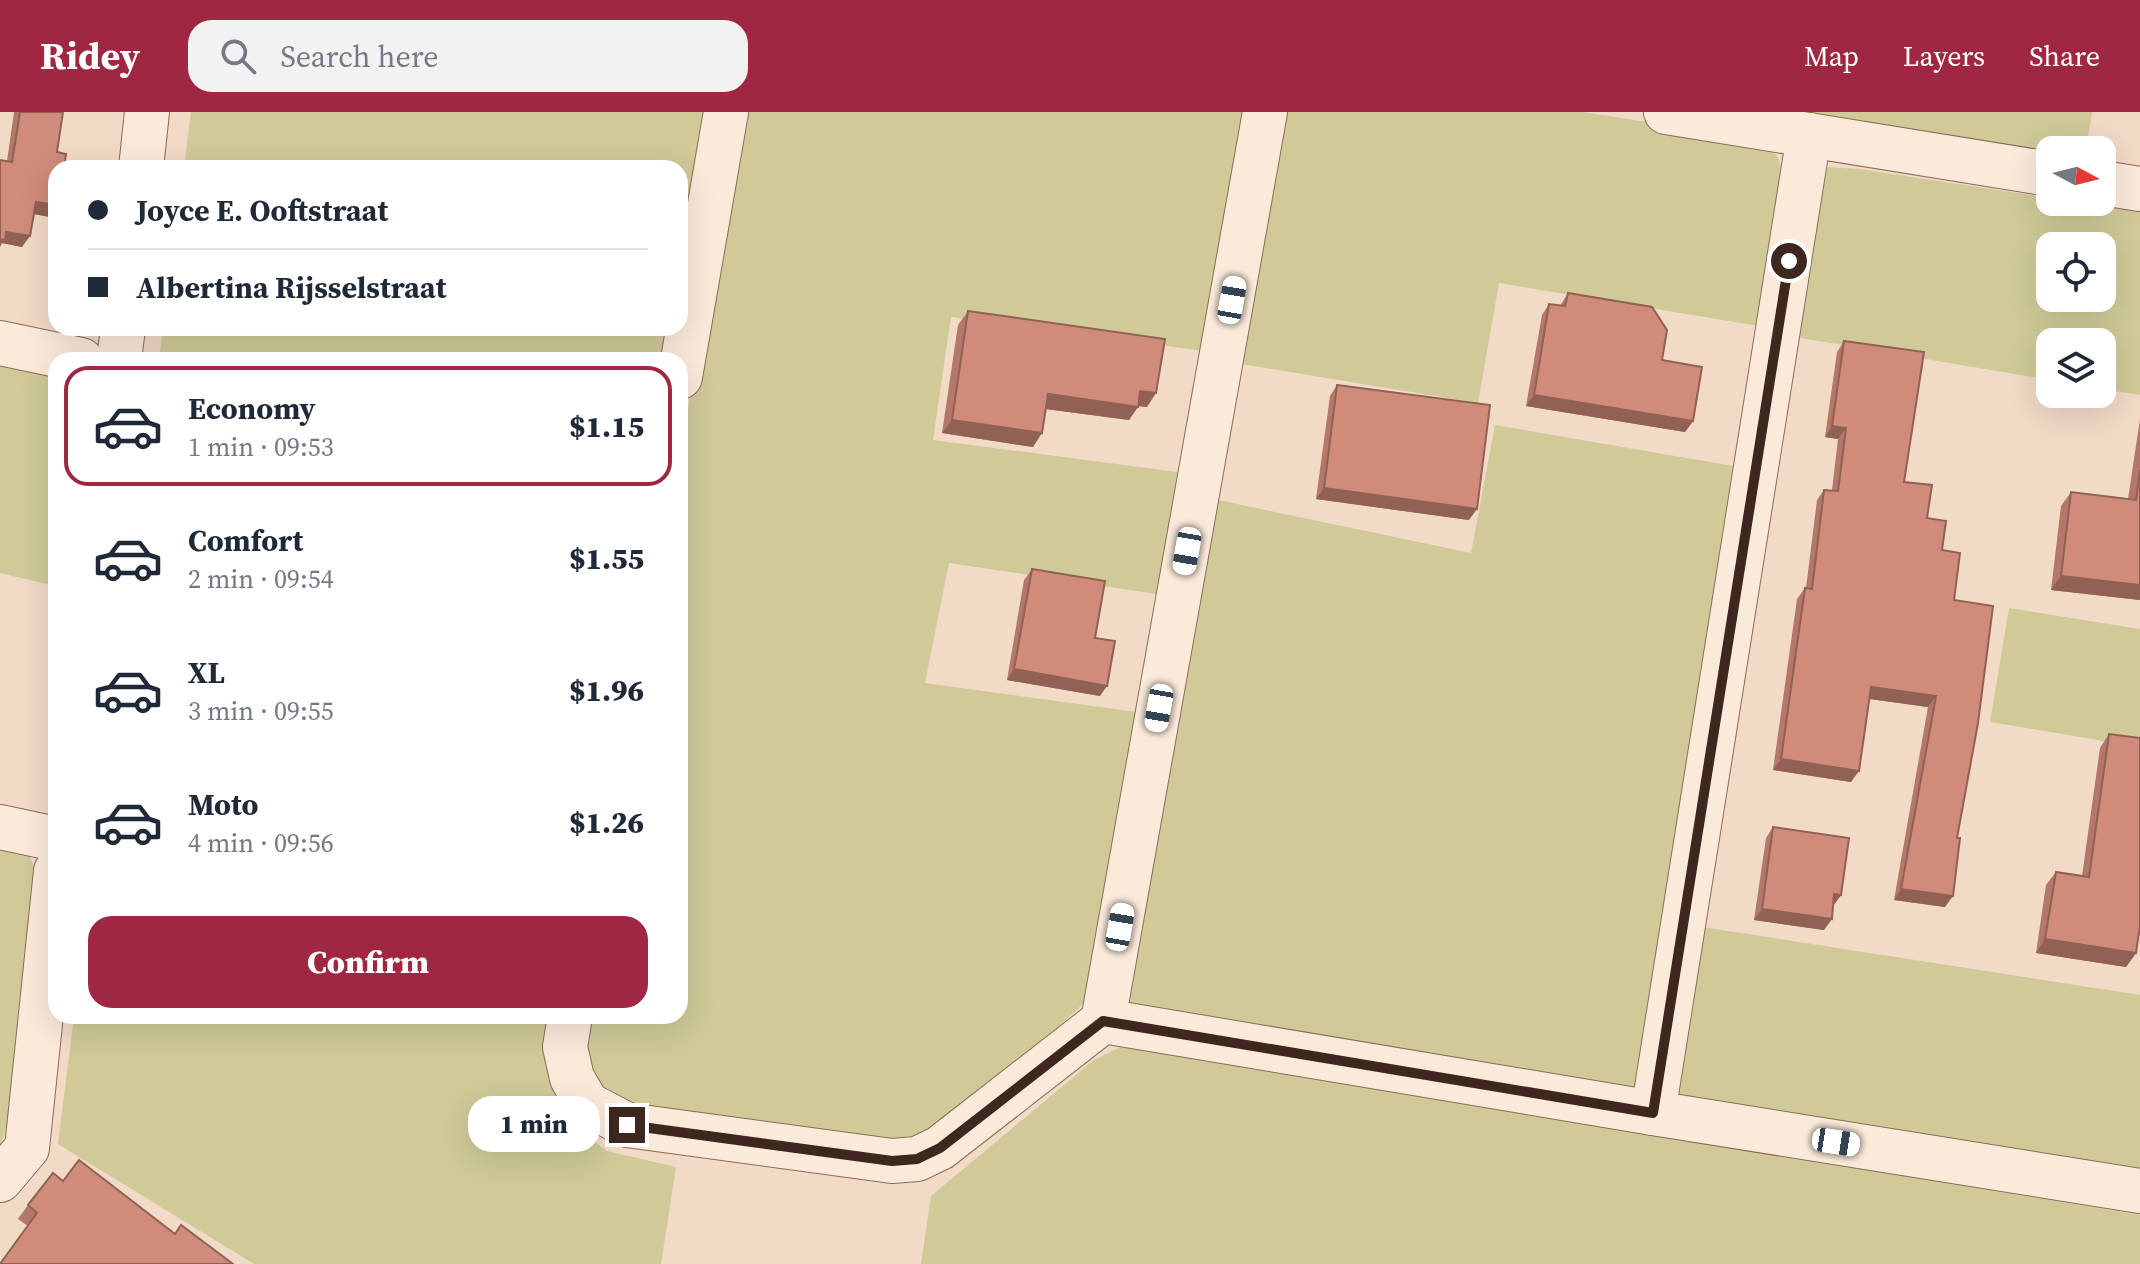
<!DOCTYPE html>
<html lang="en">
<head>
<meta charset="utf-8">
<style>
  body { margin:0; font-family:"Source Serif 4",serif; background:#f2f2f3; color:#1f2937; height:100vh; display:flex; flex-direction:column; font-size:30px; white-space:nowrap }
  * { box-sizing:border-box; margin:0 }
  p { font-size:26px; color:#747a83 }
  .icon { flex:none; width:44px; height:44px; fill:none; stroke:currentColor; stroke-width:2; stroke-linecap:round; stroke-linejoin:round }
  .map { position:relative; flex:1; overflow:hidden }
  .details { position:absolute; left:48px; top:240px; width:640px; height:672px; display:flex; flex-direction:column; background:#fff; border-radius:24px; box-shadow:0 8px 32px #0002 }
  .details>* { flex:none }
  .hud { position:absolute; left:48px; top:48px; width:640px; height:176px; border-radius:24px; box-shadow:0 8px 32px #0002; display:grid; align-content:center; height:176px; padding:0 40px; background:#fff }
  .needle { width:52px; rotate:97deg }
  .controls { position:absolute; left:2036px; top:24px; display:grid; gap:16px }
  .controls a { display:grid; place-items:center; width:80px; height:80px; border-radius:16px; background:#fff; box-shadow:0 8px 32px #0002; font-size:40px }
  .end { position:absolute; width:36px; height:36px; margin:-18px; border:10px solid #3d271f; background:#fff; box-shadow:0 0 0 4px #fff }
  .from { border-radius:50% }
  .bubble { position:absolute; height:56px; border-radius:24px; background:#fff; box-shadow:0 8px 32px #0002; font-size:26px; font-weight:800; line-height:56px; text-align:center }
  .car { position:absolute; width:24px; height:48px; margin:-24px -12px; border-radius:10px; box-shadow:0 0 6px 2px #0007; background:linear-gradient(#fff 24%,#345 0 40%,#fff 0 76%,#345 0 86%,#fff 0) }
  .hud b { display:flex; align-items:center; gap:28px; height:76px; font-size:30px }
  .hud b+b { border-top:2px solid #e0e1e3 }
  .hud i { width:20px; height:20px; background:#1f2937 }
  ul { padding:14px 0 0; list-style:none }
  li { display:flex; align-items:center; gap:24px; height:120px; margin:0 16px 12px; padding:0 24px; border:4px solid transparent; border-radius:24px }
  li div { flex:1 }
  li b { display:block; font-size:30px }
  li em { font-style:normal; font-weight:800 }
  li.on { border-color:#9f2742 }
  li>.icon { width:72px; height:72px; stroke-width:1.5 }
  .button { display:flex; gap:16px; margin-top:auto; padding:16px 40px }
  .button a { flex:1; height:92px; border-radius:24px; background:#9f2742; color:#fff; font-size:32px; font-weight:800; line-height:92px; text-align:center }
  header { display:flex; align-items:center; gap:48px; box-sizing:border-box; height:112px; padding:0 40px; background:#9f2742; color:#fff }
  header strong { font-size:38px }
  nav { display:flex; gap:44px; margin-inline-start:auto; font-size:28px }
  .search { width:560px; height:72px; background:#f2f2f3; display:flex; align-items:center; gap:20px; box-sizing:border-box; padding:0 28px; border-radius:24px; color:#747a83; font-size:30px }
  .map>svg:first-child { display:block }
  .green { fill:#d0ca99; fill-rule:evenodd }
  .lines { fill:none; stroke-linecap:round; stroke-linejoin:round }
  .street-casing { stroke:#8d6a5a; stroke-width:46 }
  .street { stroke:#fbeada; stroke-width:44 }
  .wall { fill:#b37869 }
  .shaded-wall { fill:#926155 }
  .building { fill:#d08b7a; stroke:#926155; stroke-width:2 }
  .route { stroke:#3d271f; stroke-width:10 }
</style>
</head>
<body>
<header>
<strong>Ridey</strong>
<div class="search"><svg class="icon" aria-label="search" viewBox="0 0 24 24"><circle cx="10" cy="10" r="6"/><path d="M15 15l6 6"/></svg>Search here</div>
<nav><a>Map</a><a>Layers</a><a>Share</a></nav>
</header>
<div class="map">
<svg width="2140" height="1152" viewBox="0 0 2140 1152">
  <rect width="100%" height="100%" fill="#f1dac6"/>
  <g class="green">
    <path d="M191 0H704L680 146V56H184Z"/>
    <path d="M739 0H1249L1204 239 951 205 933 328 1185 361 1163 483 949 451 925 571 1144 601 1095 881 912 1050 591 985 584 904H680V342Z"/>
    <path d="M1287 0H1583L1761 28 1778 45 1786 74 1765 215 1499 171 1478 291 1241 252Z"/>
    <path d="M1750 0H2092L2086 38H2050V49Z"/>
    <path d="M1826 55 1859 57 2050 86V90H2073L2140 100V283L2102 277V230H2050V268L1789 224 1814 67ZM2050 134H2102V186H2050Z"/>
    <path d="M163 216H669L663 248H159Z"/>
    <path d="M0 245 56 255V474L0 461Z"/>
    <path d="M1495 313 1733 354 1640 985 1122 897 1218 388 1471 441Z"/>
    <path d="M2009 496 2140 517V635L1990 610Z"/>
    <path d="M0 727C29 733 33 747 39 774L19 984 0 1033Z"/>
    <path d="M1696 814 2140 883V1064L1679 993 1674 972Z"/>
    <path d="M74 904H557L550 950 559 1004 607 1039 676 1055 661 1152H254L58 1032Z"/>
    <path d="M1120 935 1148 936 2140 1103V1152H921L931 1084 1094 948Z"/>
  </g>
  <g class="lines">
    <g class="street-casing">
      <g id="street">
        <path d="M1666 0 2050 62"/>
        <path d="M141 56 147 0"/>
        <path d="M2102 71 2140 77"/>
        <path d="M0 231 81 248"/>
        <path d="M119 248 123 216"/>
        <path d="M680 265 726 0"/>
        <path d="M0 715 56 727"/>
        <path d="M570 904 565 935 572 966 587 992 627 1013 892 1049 917 1047 940 1036 1103 909 1653 1001 2140 1079"/>
        <path d="M1103 909 1265 0"/>
        <path d="M1653 1001 1809 23"/>
        <path d="M0 1068 27 1036 56 759"/>
      </g>
    </g>
    <use href="#street" class="street"/>
  </g>
  <g class="wall">
    <path d="M14 0H63L57 40 50 105 34 102 22 135 2 131 7 49Z"/>
    <path d="M1568 181 1662 248 1693 309 1685 320 1526 294 1542 203 1549 192 1560 194Z"/>
    <path d="M968 199 1147 295 1138 294 1129 308 1046 297 1033 335 942 321 958 213Z"/>
    <path d="M1844 229 1904 370 1927 406 1942 438 1954 488 1945 795 1894 788 1928 595 1869 587 1851 670 1773 658 1797 487 1805 476H1806L1817 388 1824 378H1832L1838 327 1825 325 1837 240Z"/>
    <path d="M1337 273 1469 408 1316 387 1330 284Z"/>
    <path d="M2140 307V488L2051 478 2061 394 2071 380 2128 387Z"/>
    <path d="M1032 457 1095 526 1100 584 1007 568 1024 468Z"/>
    <path d="M2109 622 2136 841 2126 855 2036 841 2046 773 2056 760 2082 764 2100 636Z"/>
    <path d="M1773 715 1841 783 1833 794 1824 818 1754 808 1766 726Z"/>
    <path d="M63 1069 175 1122 28 1114 18 1107 28 1093Z"/>
  </g>
  <g class="shaded-wall">
    <path d="M36 90 56 93V96L50 105 28 101Z"/>
    <path d="M6 120 30 124 22 135 2 131 0 135V127Z"/>
    <path d="M1140 279 1156 281 1147 295 1130 293Z"/>
    <path d="M1048 282 1138 295 1129 308 1038 296Z"/>
    <path d="M1534 283 1693 309 1685 320 1526 294Z"/>
    <path d="M952 308 1042 321 1033 335 942 321Z"/>
    <path d="M1832 314 1846 316 1838 327 1825 325Z"/>
    <path d="M1324 376 1477 397 1469 408 1316 387Z"/>
    <path d="M2061 464 2140 473V488L2051 478Z"/>
    <path d="M1014 557 1107 574 1100 584 1007 568Z"/>
    <path d="M1871 575 1936 584 1928 595 1863 586Z"/>
    <path d="M1781 647 1859 659 1851 670 1773 658Z"/>
    <path d="M1901 777 1953 784 1945 795 1894 788Z"/>
    <path d="M1834 782 1841 783 1833 794Z"/>
    <path d="M1762 797 1832 807 1824 818 1754 808Z"/>
    <path d="M2045 827 2136 841 2126 855 2036 841Z"/>
  </g>
  <g class="building">
    <path d="M20 0H63L57 40 66 42 64 56H56V93L36 90 30 124 6 120 5 128 0 127V48L12 50Z"/>
    <path d="M1568 181 1652 195 1667 218 1662 248 1702 255 1693 309 1534 283 1549 192 1565 194Z"/>
    <path d="M968 199 1165 227 1156 281 1140 279 1138 295 1048 282 1042 321 952 308Z"/>
    <path d="M1844 229 1924 240 1904 370 1932 373 1927 406 1946 409 1942 438 1960 441 1954 488 1993 494 1978 611 1957 726H1960L1953 784 1901 777 1936 584 1871 575 1859 659 1781 647 1805 476 1812 477 1824 378 1838 379 1846 316 1832 314Z"/>
    <path d="M1337 273 1490 293 1477 397 1324 376Z"/>
    <path d="M2140 358V473L2061 464 2071 380 2136 388Z"/>
    <path d="M1032 457 1105 469 1095 526 1115 529 1107 574 1014 557Z"/>
    <path d="M2109 622 2140 626V814L2136 841 2045 827 2056 760 2089 765Z"/>
    <path d="M1773 715 1849 726 1841 783 1834 782 1832 807 1762 797Z"/>
    <path d="M79 1048 175 1122 181 1113 233 1152H0L37 1101 28 1093 53 1061 63 1069Z"/>
  </g>
  <g class="lines">
    <path class="route" d="M627 1013 892 1049 917 1047 940 1036 1103 909 1653 1001 1789 149"/>
  </g>
</svg>
<div class="controls">
<a><svg class="needle" viewBox="-14 -14 28 28"><path d="M0-13l5 13h-10z" fill="#e53935"/><path d="M0 13l5-13h-10z" fill="#747a83"/></svg></a>
<a><svg class="icon" aria-label="locate" viewBox="0 0 24 24"><circle cx="12" cy="12" r="6"/><path d="M12 2v4M12 18v4M2 12h4M18 12h4"/></svg></a>
<a><svg class="icon" aria-label="layers" viewBox="0 0 24 24"><path d="M12 4l9 5-9 5-9-5zM3 14l9 5 9-5"/></svg></a>
</div>
<i class="end from" style="left:1789px;top:149px"></i>
<i class="end" style="left:627px;top:1013px"></i>
<div class="bubble" style="left:468px;top:984px;width:132px">1 min</div>
<i class="car" style="left:1232px;top:188px;rotate:10deg"></i>
<i class="car" style="left:1187px;top:439px;rotate:190deg"></i>
<i class="car" style="left:1159px;top:596px;rotate:190deg"></i>
<i class="car" style="left:1120px;top:815px;rotate:10deg"></i>
<i class="car" style="left:1836px;top:1030px;rotate:99deg"></i>
<div class="hud">
<b><i class="from"></i>Joyce E. Ooftstraat</b>
<b><i></i>Albertina Rijsselstraat</b>
</div>
<section class="details">
<ul>
<li class="on"><svg class="icon" aria-label="car" viewBox="0 0 24 24"><path d="M5 17H2v-5l4-1 3-4h7l3 4 3 1v5h-3M9 17h6M6 11h13"/><circle cx="7" cy="17" r="2"/><circle cx="17" cy="17" r="2"/></svg><div><b>Economy</b><p>1 min · 09:53</p></div><em>$1.15</em></li>
<li><svg class="icon" aria-label="car" viewBox="0 0 24 24"><path d="M5 17H2v-5l4-1 3-4h7l3 4 3 1v5h-3M9 17h6M6 11h13"/><circle cx="7" cy="17" r="2"/><circle cx="17" cy="17" r="2"/></svg><div><b>Comfort</b><p>2 min · 09:54</p></div><em>$1.55</em></li>
<li><svg class="icon" aria-label="car" viewBox="0 0 24 24"><path d="M5 17H2v-5l4-1 3-4h7l3 4 3 1v5h-3M9 17h6M6 11h13"/><circle cx="7" cy="17" r="2"/><circle cx="17" cy="17" r="2"/></svg><div><b>XL</b><p>3 min · 09:55</p></div><em>$1.96</em></li>
<li><svg class="icon" aria-label="car" viewBox="0 0 24 24"><path d="M5 17H2v-5l4-1 3-4h7l3 4 3 1v5h-3M9 17h6M6 11h13"/><circle cx="7" cy="17" r="2"/><circle cx="17" cy="17" r="2"/></svg><div><b>Moto</b><p>4 min · 09:56</p></div><em>$1.26</em></li>
</ul>
<div class="button"><a>Confirm</a></div>
</section>
</div>
</body>
</html>
